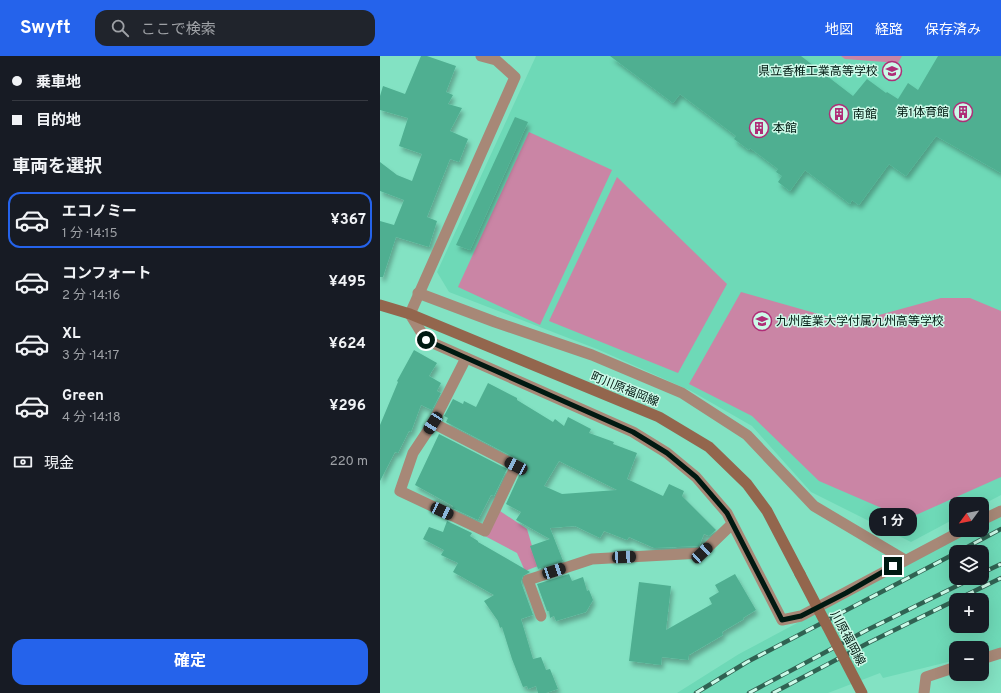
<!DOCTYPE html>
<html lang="ja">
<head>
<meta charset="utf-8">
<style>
  body { margin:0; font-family:Overpass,"Noto Sans JP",sans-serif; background:#20242c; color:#f1f3f6; height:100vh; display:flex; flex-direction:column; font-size:15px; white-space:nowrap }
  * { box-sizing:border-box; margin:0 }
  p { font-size:13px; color:#9ea1a6 }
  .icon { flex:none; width:22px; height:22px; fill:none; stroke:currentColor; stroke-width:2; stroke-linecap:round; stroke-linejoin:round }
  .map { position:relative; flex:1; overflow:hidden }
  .details { display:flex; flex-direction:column; background:#171b24; width:380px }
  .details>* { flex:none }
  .hud { display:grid; align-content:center; height:88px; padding:0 12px; background:#171b24 }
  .needle { width:26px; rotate:238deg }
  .buttons { position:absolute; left:569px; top:441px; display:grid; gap:8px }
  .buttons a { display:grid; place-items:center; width:40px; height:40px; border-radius:8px; background:#171b24; box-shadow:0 4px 16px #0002; font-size:20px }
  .end { position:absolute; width:18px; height:18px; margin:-9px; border:5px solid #001911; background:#fff; box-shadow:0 0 0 2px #fff }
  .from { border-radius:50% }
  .bubble { position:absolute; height:28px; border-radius:12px; background:#171b24; box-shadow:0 4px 16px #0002; font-size:13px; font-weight:700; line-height:28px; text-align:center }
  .car { position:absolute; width:12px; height:24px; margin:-12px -6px; border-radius:5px; box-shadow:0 0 3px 1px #0007; background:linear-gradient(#222 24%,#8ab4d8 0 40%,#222 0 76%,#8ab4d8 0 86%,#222 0) }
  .hud b { display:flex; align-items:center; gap:14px; height:38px; font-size:15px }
  .hud b+b { border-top:1px solid #363941 }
  .hud i { width:10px; height:10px; background:#f1f3f6 }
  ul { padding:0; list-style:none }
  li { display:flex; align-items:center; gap:12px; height:56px; margin:0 8px 6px; padding:0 4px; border:2px solid transparent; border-radius:12px }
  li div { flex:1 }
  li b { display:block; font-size:15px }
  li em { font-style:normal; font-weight:700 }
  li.on { border-color:#2563eb }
  li>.icon { width:36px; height:36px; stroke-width:1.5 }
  h2 { padding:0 12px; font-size:18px; line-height:48px }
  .pay { display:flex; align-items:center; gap:10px; height:44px; padding:0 12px; font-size:15px }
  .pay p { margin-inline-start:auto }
  .primary-button { display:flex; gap:8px; margin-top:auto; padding:8px 12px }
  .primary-button a { flex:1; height:46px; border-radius:12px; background:#2563eb; color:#fff; font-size:16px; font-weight:700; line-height:46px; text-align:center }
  header { display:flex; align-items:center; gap:24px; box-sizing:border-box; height:56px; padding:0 20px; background:#2563eb; color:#fff }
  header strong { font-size:19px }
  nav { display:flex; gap:22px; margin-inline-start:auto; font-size:14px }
  .search { width:280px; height:36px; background:#20242c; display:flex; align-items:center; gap:10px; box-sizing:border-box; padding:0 14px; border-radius:12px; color:#9ea1a6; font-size:15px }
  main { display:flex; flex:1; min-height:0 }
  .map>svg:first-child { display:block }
  .built { fill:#6ed9b7; fill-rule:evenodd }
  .green { fill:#ca85a5 }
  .building { fill:#4faf91; fill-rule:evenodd; filter:url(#shadow) }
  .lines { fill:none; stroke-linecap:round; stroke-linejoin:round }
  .minor { stroke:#a78877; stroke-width:11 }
  .secondary { stroke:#93664d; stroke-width:11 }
  .rail-casing { stroke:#306252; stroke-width:4.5 }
  .rail { stroke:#ccf9e8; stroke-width:3; stroke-dasharray:9; stroke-linecap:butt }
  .secondary-bridge { stroke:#93664d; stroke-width:11 }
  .route { stroke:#001911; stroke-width:5 }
  .labels { text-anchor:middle; stroke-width:3; stroke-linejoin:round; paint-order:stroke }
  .poi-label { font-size:12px; fill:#001911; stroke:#ccf9e8; text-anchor:start }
  .street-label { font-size:12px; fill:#001911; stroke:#ccf9e8 }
</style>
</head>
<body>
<header>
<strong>Swyft</strong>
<div class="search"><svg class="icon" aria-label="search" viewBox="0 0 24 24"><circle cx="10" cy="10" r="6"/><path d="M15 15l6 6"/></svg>ここで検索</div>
<nav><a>地図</a><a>経路</a><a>保存済み</a></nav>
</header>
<main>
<section class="details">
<div class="hud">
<b><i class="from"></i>乗車地</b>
<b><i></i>目的地</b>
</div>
<h2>車両を選択</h2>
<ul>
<li class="on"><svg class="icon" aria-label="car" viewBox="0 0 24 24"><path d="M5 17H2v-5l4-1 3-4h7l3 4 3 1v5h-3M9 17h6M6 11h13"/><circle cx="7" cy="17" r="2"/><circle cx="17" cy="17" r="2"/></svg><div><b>エコノミー</b><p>1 分 · 14:15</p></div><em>¥367</em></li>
<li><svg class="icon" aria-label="car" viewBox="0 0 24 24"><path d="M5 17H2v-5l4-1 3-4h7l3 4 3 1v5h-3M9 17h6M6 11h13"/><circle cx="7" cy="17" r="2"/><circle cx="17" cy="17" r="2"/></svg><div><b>コンフォート</b><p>2 分 · 14:16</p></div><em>¥495</em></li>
<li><svg class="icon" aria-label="car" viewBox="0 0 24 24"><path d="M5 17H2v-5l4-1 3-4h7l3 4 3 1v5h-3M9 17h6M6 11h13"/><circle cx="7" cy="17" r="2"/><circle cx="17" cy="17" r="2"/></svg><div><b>XL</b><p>3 分 · 14:17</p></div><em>¥624</em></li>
<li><svg class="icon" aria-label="car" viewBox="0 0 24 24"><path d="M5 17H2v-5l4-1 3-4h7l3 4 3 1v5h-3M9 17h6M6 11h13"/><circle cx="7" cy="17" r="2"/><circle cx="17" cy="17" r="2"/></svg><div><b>Green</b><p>4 分 · 14:18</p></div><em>¥296</em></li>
</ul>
<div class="pay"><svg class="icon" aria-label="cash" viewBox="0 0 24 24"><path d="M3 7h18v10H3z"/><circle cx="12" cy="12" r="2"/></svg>現金<p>220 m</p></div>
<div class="primary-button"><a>確定</a></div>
</section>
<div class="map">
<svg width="621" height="637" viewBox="0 0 621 637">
  <defs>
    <filter id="shadow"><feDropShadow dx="2.5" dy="4.5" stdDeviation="2" flood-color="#0004"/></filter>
  </defs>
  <rect width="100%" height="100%" fill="#83e2c3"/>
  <g class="built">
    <path d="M156 0H621V439L602 449V448H576V462L531 486 431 436 372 370 311 335 217 293 69 236 57 216Z"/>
    <path d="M621 458V593L602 598V592H576V604L503 622 500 617 448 637H297L359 598 591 474H602V468ZM576 496H602V522H576ZM576 544H602V570H576Z"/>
  </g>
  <g class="green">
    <path d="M461 0H522L518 7 465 3Z"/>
    <path d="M149 76 232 114 160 269 78 231Z"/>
    <path d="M237 121 347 228 298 317 169 265Z"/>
    <path d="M361 236 470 267 561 242H590L621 255V421L527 463 439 425 372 360 309 328Z"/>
    <path d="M120 455 147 473 158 510 145 515 137 497 103 479Z"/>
  </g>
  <g class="building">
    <path d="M41 0H47L76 10 66 36 73 39 68 48 82 52 70 75 88 83 79 106 70 103 47 161 57 165 49 191 16 181 3 221H0V165L14 169 24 144 0 135V106L17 119 32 125 42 98 19 90 28 62 0 54V40L3 30 25 38Z"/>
    <path d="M230 0H421L473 40 487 23 506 37 507 36 518 43 528 27 538 34 558 0H621V117L556 80 526 120 509 108 479 149 472 144 470 148 425 114 410 135 398 126 402 120 396 116 398 113 370 92 369 94 354 83 356 80 300 38 293 47Z"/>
    <path d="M135 61 148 66 90 194 76 189Z"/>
    <path d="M34 294 57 307 49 320 61 327 57 335 61 337 52 354 41 349 31 376 29 375 18 397 15 396 0 425V369L18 326 17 325Z"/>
    <path d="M108 327 137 342V344L173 366 175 363 184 370 188 361 211 373 209 377 234 386 233 388 257 397 247 423 283 440 289 428 304 435 302 440 336 474 329 480 324 478 319 490 274 492 249 481 247 484 224 475 220 482 195 470 170 472 183 505 158 513 150 490 170 483 136 464 141 456 126 448 142 413V407L139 404 66 366 68 362 64 360 73 343 83 348 84 345 96 351ZM179 405 237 434 182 438 164 430Z"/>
    <path d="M59 378 127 413 114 440 111 439 98 464 72 452 73 450 35 429Z"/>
    <path d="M67 465 92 477 90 480 98 485V486L150 516 143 520 141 526 153 559 141 563 153 603 161 601 166 614 170 613 178 633 166 637H158L156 630 148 633 147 630 143 631 132 603 122 571 120 572 118 565 104 545 114 539 73 516 78 507 61 499 64 494 43 483 49 471 63 476Z"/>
    <path d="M189 518 192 525 203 521 207 535 209 534 213 544 206 556 176 565 174 560 170 562 169 555H167L157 528Z"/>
    <path d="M355 518 376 554 363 562 364 563 342 576 343 579 309 599 308 604 282 601 281 609 249 605 259 526 291 530 286 574 332 548 329 542 339 536 335 529Z"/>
  </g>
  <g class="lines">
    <g class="minor">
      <path d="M101 0 116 4 135 21 30 258 46 284 253 376 287 397 316 421 347 457 402 564 421 560 583 474"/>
      <path d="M38 237 115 266 212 299 302 337 367 379 434 450 525 504"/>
      <path d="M53 367 136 410 105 475 20 435 33 397 53 367 86 302"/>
      <path d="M602 464 621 455"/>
      <path d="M161 560 148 524 212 503 322 497 352 468"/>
      <path d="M602 603 621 597"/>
      <path d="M544 637 546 621 576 611"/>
    </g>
    <path class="secondary" d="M0 249 30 258 279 361 329 391 367 428 387 455 420 518"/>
    <g class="rail-casing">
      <g id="rail">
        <path d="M578 496 621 473"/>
        <path d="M602 517 621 508"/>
        <path d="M316 637 367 606 576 497"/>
        <path d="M369 637 487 574 593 522"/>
        <path d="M393 637 490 586 621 522"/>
      </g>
    </g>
    <use href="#rail" class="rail"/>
    <path class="secondary-bridge" d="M420 518 482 637"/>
  </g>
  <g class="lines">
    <path class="route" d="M46 284 253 376 287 397 316 421 347 457 402 564 421 560 466 537 513 510"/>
  </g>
  <defs>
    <g id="school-ring" transform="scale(1)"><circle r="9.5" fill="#ccf9e8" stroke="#af2d77" stroke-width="1.5"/><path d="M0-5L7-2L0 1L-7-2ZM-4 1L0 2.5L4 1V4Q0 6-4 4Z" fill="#af2d77"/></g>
    <g id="building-ring" transform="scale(1)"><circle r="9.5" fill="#ccf9e8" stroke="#af2d77" stroke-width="1.5"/><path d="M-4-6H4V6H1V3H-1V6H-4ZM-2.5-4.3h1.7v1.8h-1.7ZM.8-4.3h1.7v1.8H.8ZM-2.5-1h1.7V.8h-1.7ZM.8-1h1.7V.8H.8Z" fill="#af2d77"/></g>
  </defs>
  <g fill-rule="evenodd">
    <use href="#school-ring" x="512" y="15"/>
    <use href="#building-ring" x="583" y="56"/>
    <use href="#building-ring" x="459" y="58"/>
    <use href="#building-ring" x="379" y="72"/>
    <use href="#school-ring" x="382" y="265"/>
  </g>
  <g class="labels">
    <g class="poi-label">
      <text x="498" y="19" text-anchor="end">県立香椎工業高等学校</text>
      <text x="569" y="60" text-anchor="end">第1体育館</text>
      <text x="473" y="62">南館</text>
      <text x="393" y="76">本館</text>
      <text x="396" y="269">九州産業大学付属九州高等学校</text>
    </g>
    <g class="street-label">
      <text transform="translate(245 333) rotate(22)" y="4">町川原福岡線</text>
      <text transform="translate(468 582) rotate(62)" y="4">川原福岡線</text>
    </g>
  </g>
</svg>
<div class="buttons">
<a><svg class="needle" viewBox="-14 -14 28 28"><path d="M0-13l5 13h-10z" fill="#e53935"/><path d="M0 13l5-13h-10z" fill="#9ea1a6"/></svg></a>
<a><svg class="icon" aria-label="layers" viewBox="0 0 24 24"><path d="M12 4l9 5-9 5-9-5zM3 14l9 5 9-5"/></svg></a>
<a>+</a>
<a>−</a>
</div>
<i class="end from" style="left:46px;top:284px"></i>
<i class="end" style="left:513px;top:510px"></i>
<div class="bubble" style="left:489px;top:452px;width:48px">1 分</div>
<i class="car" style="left:53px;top:367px;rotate:213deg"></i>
<i class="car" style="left:136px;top:410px;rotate:297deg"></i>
<i class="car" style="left:62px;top:455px;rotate:115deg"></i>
<i class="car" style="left:322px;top:497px;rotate:47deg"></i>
<i class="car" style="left:244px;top:501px;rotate:87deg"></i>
<i class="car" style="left:174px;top:515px;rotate:72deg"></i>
</div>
</main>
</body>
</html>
